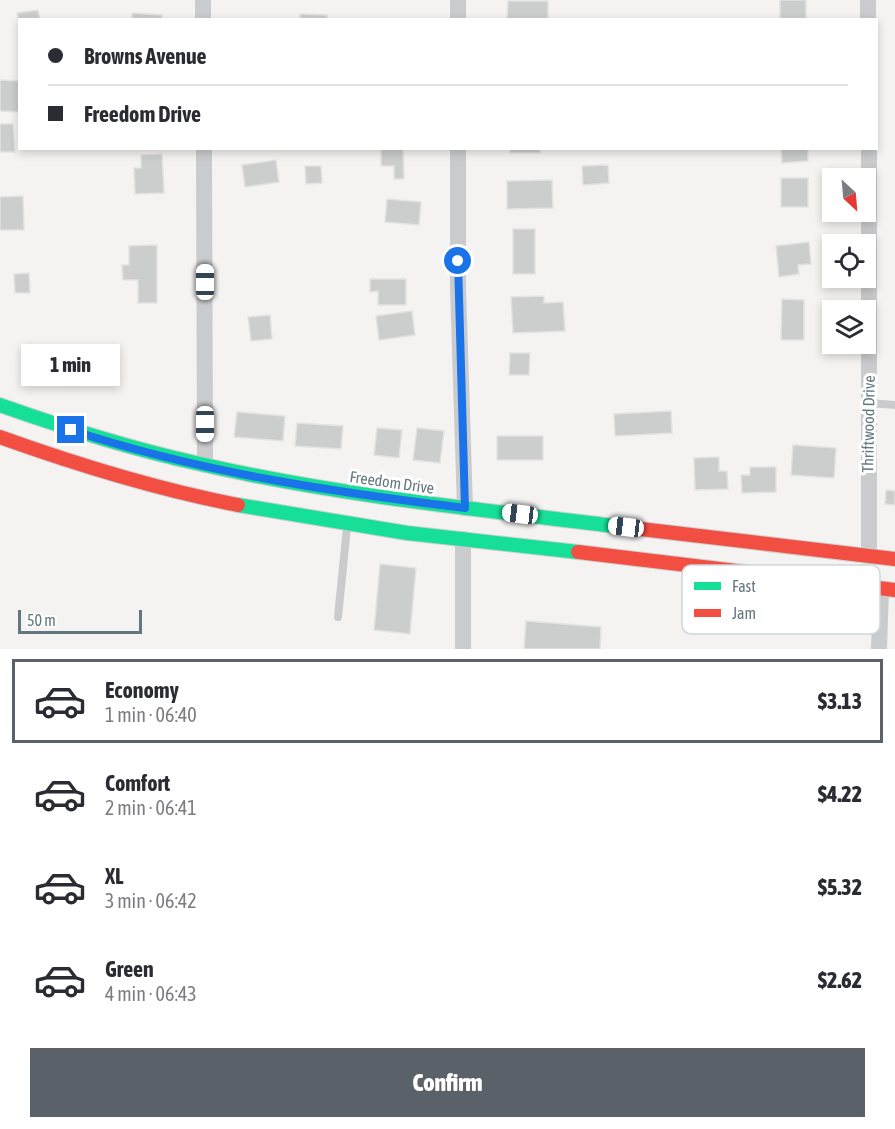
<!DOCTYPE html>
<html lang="en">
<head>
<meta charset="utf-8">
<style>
  body { margin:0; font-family:"Asap Condensed",sans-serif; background:#f7f7f7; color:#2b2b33; height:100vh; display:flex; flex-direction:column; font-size:22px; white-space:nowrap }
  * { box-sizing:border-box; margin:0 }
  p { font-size:20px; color:#7c7c81 }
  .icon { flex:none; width:33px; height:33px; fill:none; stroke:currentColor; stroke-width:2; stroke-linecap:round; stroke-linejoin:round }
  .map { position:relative; height:649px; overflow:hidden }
  .sheet { display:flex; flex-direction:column; background:#fff; flex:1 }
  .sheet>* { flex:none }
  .guide { position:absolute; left:18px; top:18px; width:860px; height:132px; border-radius:0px; box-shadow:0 3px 9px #0003; display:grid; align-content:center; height:132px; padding:0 30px; background:#fff }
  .needle { width:39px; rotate:154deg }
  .controls { position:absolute; left:822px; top:168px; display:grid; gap:12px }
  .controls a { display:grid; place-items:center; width:54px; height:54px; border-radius:0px; background:#fff; box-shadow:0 3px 9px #0003; font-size:30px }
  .scale { position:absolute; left:18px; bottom:15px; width:124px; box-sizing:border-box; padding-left:6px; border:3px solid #637782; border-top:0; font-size:16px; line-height:21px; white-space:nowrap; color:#637782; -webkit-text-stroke:4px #fff; paint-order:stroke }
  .end { position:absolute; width:27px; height:27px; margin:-14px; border:8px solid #1a73e8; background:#fff; box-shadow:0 0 0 3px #fff }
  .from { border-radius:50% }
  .bubble { position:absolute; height:42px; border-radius:0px; background:#fff; box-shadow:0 3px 9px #0003; font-size:20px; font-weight:800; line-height:42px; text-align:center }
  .car { position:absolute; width:18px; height:36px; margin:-18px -9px; border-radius:8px; box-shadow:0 0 4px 2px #0007; background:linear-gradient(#fff 24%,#345 0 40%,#fff 0 76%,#345 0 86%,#fff 0) }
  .guide b { display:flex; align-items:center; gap:21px; height:57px; font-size:22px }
  .guide b+b { border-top:2px solid #e1e1e2 }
  .guide i { width:15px; height:15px; background:#2b2b33 }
  ul { padding:10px 0 0; list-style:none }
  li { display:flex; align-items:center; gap:18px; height:84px; margin:0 12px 9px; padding:0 18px; border:3px solid transparent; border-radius:0px }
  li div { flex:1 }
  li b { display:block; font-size:22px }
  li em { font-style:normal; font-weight:800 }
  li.current { border-color:#5b6168 }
  li>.icon { width:54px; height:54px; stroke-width:1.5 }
  .primary-button { display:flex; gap:12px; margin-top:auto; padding:12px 30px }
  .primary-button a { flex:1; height:69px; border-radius:0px; background:#5b6168; color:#fff; font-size:24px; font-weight:800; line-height:69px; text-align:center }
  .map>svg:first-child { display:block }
  .building { fill:#cccdcd; stroke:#e3e2e2; stroke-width:1.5 }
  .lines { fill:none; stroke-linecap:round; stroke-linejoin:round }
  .fast-casing { stroke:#d0d0d0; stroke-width:16 }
  .jam-casing { stroke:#d0d0d0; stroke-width:16 }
  .lane { stroke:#cacbcc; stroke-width:8 }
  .street { stroke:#cacbcc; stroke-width:16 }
  .fast { stroke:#16e098; stroke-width:14 }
  .jam { stroke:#f24e42; stroke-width:14 }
  .route { stroke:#1a73e8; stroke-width:8 }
  .labels { text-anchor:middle; stroke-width:6; stroke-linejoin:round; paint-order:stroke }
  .street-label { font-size:16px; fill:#637782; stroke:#fff }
  .key { fill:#fff; stroke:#d0d6da; stroke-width:1.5 }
  .key-label { font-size:16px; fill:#637782 }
</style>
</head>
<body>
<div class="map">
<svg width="895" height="649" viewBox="0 0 895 649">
  <rect width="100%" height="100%" fill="#f4f3f2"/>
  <g class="building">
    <rect x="780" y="0" width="26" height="20"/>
    <path d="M508 1H548V20H507Z"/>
    <path d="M38 10 40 20H20V28L17 13Z"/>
    <path d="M132 13 162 15V20H132Z"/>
    <path d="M300 14 327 15V20H300Z"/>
    <path d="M0 80 20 81V112L0 111Z"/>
    <path d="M0 124H13L15 152H0Z"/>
    <path d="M381 148H403L404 179H394V166H381Z"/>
    <rect x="510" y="148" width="30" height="5"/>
    <path d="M781 148H808V161L782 163Z"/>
    <path d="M162 154 164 193 135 194 134 168H141V155Z"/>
    <path d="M276 160 279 182 245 187 242 165Z"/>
    <path d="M608 165 609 183 583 185 582 166Z"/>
    <path d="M305 166H321L322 183 306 184Z"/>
    <rect x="781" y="178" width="27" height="29"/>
    <path d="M552 180 553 208 507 209V181Z"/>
    <path d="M23 196 24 230H0V197Z"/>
    <path d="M387 199 421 202 419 225 385 222Z"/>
    <rect x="513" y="229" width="22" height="45"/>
    <path d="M809 242 811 264 798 265 799 274 779 277 776 246Z"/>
    <path d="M157 245V303H138V280H123L122 265H129V246Z"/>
    <path d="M29 273 30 293H15L14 274Z"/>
    <path d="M370 279H406V305H378V291L370 292Z"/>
    <path d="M544 296V303L563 302 565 331 513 333 511 297Z"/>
    <path d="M782 299 804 300V340H781Z"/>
    <path d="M412 311 415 335 379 340 376 316Z"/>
    <path d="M270 315 272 339 251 341 248 317Z"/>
    <path d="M510 353H530L529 375H509Z"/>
    <path d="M671 411 672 433 615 436 614 414Z"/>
    <path d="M237 412 285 416 283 441 234 437Z"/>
    <path d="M297 423 343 426 341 449 295 446Z"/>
    <path d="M377 428 402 430 399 458 374 455Z"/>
    <path d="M417 428 444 431 440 463 413 460Z"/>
    <rect x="497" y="436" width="46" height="24"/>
    <path d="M793 445 836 448 834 478 791 475Z"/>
    <path d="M719 457V471H727L728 489 695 490 694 458Z"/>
    <path d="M750 467H776V492L742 493 741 475H750Z"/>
    <path d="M886 490 895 491V505L885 504Z"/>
    <path d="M380 564 416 568 410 634 374 630Z"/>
    <path d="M526 621 601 627 600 649H524Z"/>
  </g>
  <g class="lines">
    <g class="fast-casing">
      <g id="fast">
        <path d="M0 405C65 428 129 448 196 463 334 495 475 509 615 526"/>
        <path d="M238 505 407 533 578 552"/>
      </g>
    </g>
    <g class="jam-casing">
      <g id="jam">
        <path d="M0 437C78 465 156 489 238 505"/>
        <path d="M615 526 895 559"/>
        <path d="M578 552 895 590"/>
      </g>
    </g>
    <g class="lane">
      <path d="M869 403 895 405"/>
      <path d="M338 617 347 527"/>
    </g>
    <g class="street">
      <path d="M203 0V20"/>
      <path d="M458 0V20"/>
      <path d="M868 0V20"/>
      <path d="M204 148 205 465"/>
      <path d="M458 148V288L465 508"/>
      <path d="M463 539V649"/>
      <path d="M869 556V148"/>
      <path d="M879 649 881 589"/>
    </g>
    <use href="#fast" class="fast"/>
    <use href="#jam" class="jam"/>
  </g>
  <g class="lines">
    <path class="route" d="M71 430C199 472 332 492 465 508L458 261"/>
  </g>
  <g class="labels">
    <g class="street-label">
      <text transform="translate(868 424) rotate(-89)" y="6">Thriftwood Drive</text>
      <text transform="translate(392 482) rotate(8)" y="6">Freedom Drive</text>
    </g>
  </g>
  <rect x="682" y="565" width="198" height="69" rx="9" class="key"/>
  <rect x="694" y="582" width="27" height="8" fill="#16e098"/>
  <rect x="694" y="609" width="27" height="8" fill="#f24e42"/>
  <g class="key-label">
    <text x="732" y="592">Fast</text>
    <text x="732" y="619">Jam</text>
  </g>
</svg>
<div class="controls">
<a><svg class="needle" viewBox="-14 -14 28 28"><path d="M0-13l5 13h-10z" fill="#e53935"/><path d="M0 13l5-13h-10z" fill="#7c7c81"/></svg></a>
<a><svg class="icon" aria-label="locate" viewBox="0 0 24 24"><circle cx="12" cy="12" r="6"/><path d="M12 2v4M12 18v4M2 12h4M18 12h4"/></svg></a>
<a><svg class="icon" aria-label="layers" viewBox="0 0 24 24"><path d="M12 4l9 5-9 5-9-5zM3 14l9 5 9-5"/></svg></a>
</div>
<div class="scale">50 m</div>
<i class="end from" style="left:458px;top:261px"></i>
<i class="end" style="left:71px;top:430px"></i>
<div class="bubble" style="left:21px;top:344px;width:99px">1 min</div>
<i class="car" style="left:205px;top:282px;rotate:0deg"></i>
<i class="car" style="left:205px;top:424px;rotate:180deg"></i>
<i class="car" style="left:520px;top:514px;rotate:277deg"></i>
<i class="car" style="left:626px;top:527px;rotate:277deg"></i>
<div class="guide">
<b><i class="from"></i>Browns Avenue</b>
<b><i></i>Freedom Drive</b>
</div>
</div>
<section class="sheet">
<ul>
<li class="current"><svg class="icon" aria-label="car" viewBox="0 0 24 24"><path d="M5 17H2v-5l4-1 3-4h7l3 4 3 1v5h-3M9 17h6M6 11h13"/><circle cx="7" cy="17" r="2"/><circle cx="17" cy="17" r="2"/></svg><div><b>Economy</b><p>1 min · 06:40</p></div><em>$3.13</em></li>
<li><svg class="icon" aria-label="car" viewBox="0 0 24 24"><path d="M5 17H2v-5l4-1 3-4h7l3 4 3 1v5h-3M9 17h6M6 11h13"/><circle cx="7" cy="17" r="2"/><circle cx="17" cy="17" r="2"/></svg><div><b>Comfort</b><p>2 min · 06:41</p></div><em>$4.22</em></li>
<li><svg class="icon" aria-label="car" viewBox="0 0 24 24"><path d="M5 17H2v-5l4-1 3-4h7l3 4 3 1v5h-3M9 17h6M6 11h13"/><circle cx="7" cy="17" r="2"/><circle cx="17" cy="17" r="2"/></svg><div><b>XL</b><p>3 min · 06:42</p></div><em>$5.32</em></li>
<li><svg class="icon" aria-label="car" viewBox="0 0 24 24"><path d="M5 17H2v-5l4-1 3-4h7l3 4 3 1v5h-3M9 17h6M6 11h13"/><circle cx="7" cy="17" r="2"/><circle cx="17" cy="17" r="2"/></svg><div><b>Green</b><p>4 min · 06:43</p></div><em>$2.62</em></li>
</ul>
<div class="primary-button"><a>Confirm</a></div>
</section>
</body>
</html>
